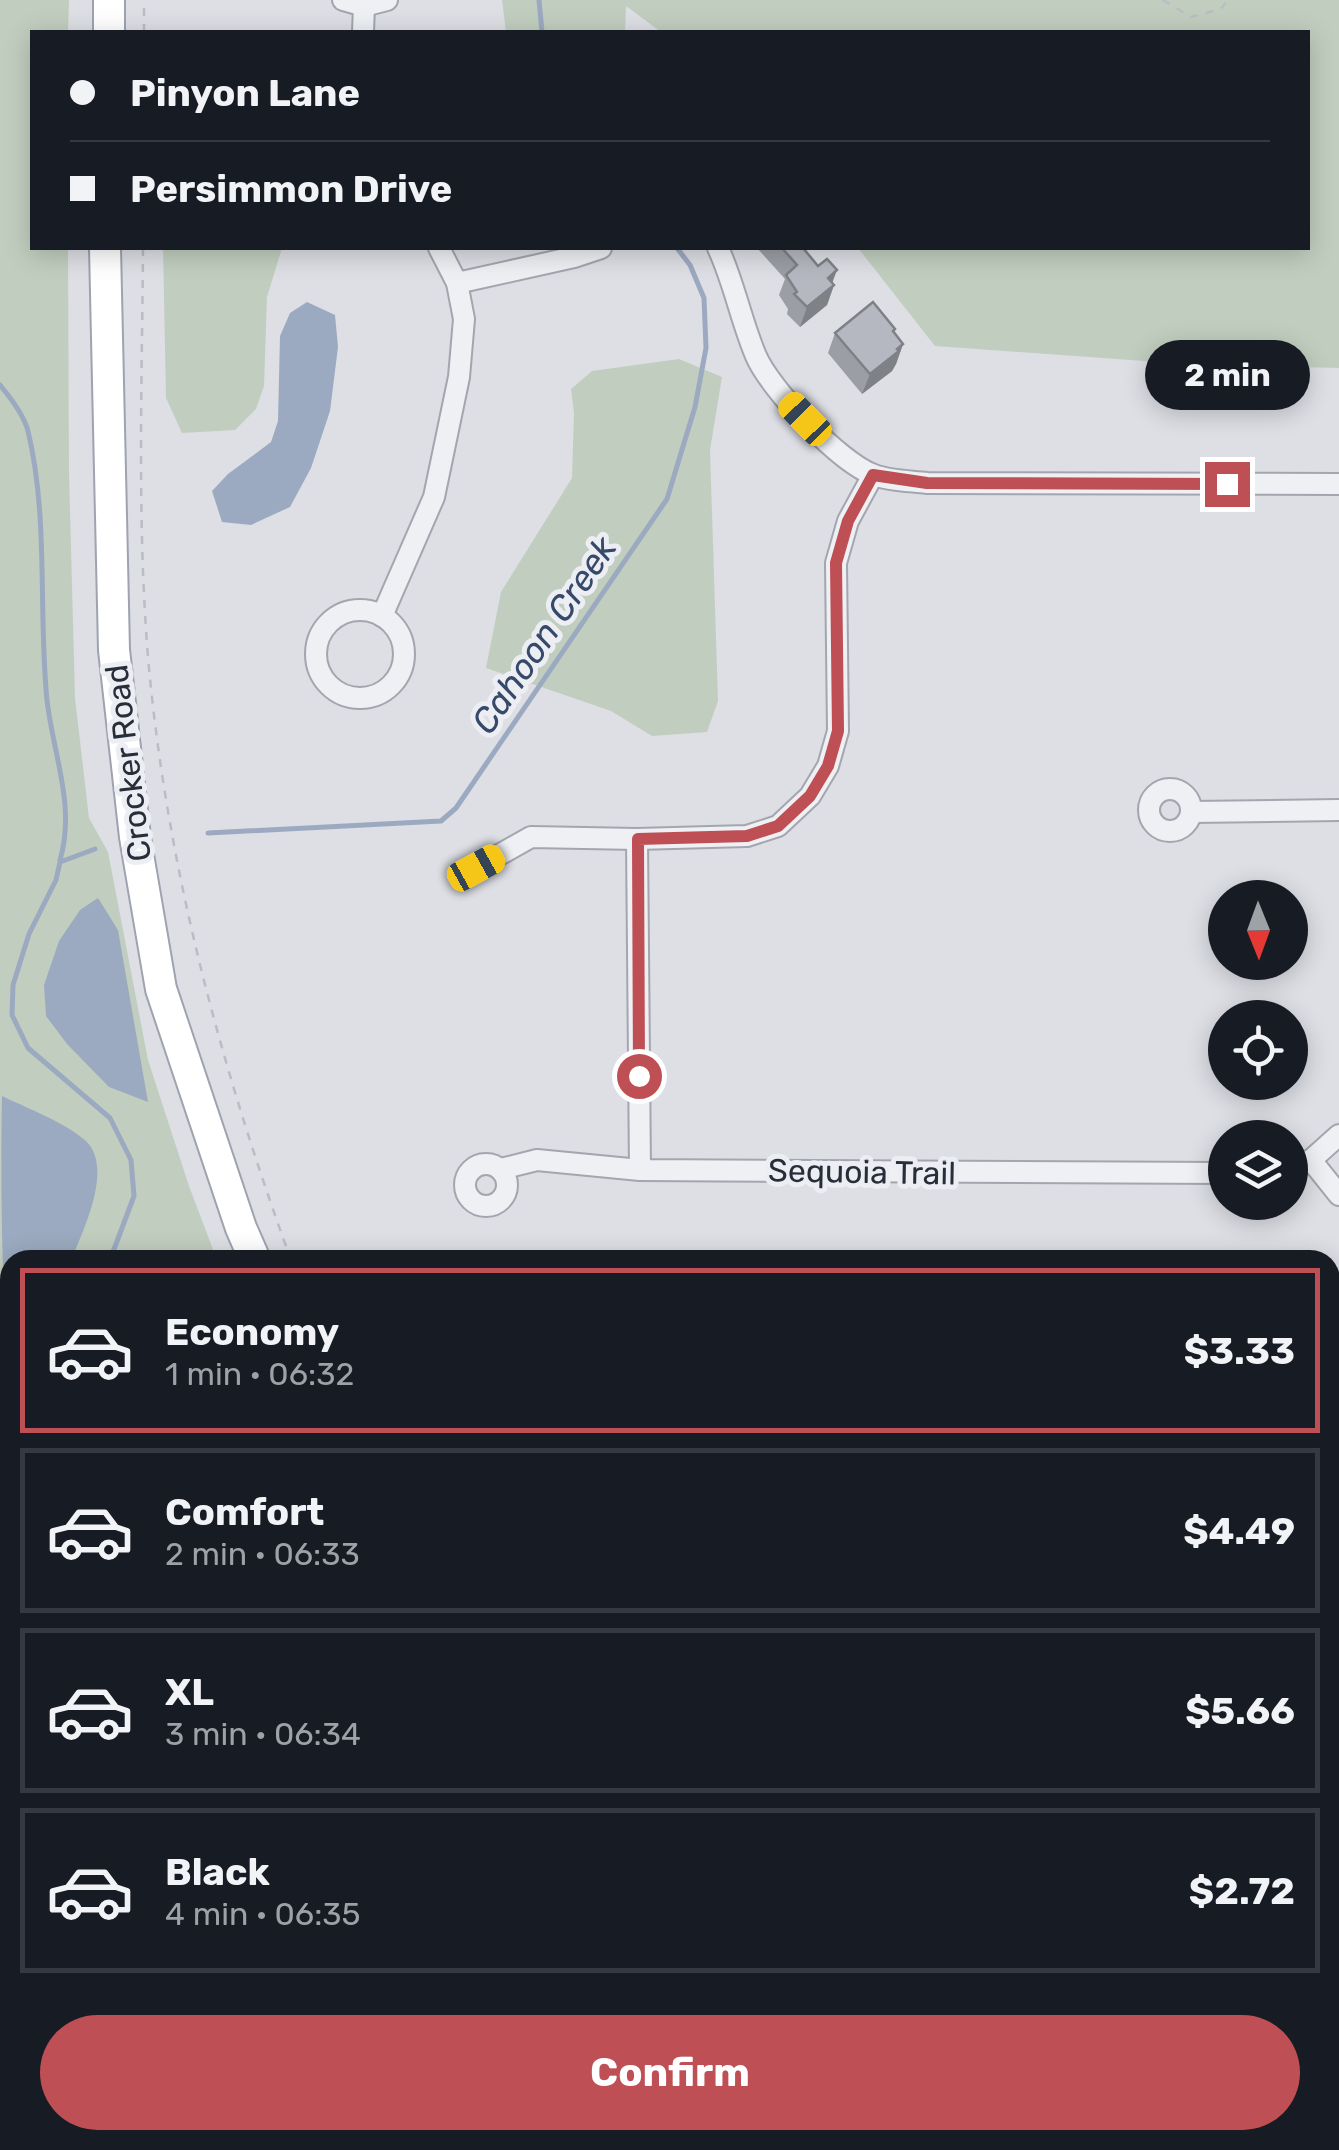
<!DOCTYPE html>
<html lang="en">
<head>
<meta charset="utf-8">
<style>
  body { margin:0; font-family:Rubik,sans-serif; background:#242831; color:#f1f3f6; height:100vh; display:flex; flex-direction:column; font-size:38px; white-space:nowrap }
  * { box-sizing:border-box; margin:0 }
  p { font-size:32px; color:#9ea1a6 }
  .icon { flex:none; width:55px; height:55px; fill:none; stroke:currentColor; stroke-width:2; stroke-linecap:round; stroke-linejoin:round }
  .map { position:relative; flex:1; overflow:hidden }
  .panel { position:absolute; left:0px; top:1250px; width:1340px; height:900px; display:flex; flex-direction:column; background:#171b24; border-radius:30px 30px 0 0; box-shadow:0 5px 25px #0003 }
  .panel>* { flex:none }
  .hud { position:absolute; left:30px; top:30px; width:1280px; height:220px; border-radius:0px; box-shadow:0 5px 25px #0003; display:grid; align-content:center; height:220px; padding:0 40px; background:#171b24 }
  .needle { width:65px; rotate:179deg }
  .controls { position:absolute; left:1208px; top:880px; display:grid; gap:20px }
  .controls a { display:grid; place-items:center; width:100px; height:100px; border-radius:50%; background:#171b24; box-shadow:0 5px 25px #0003; font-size:50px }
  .end { position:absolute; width:45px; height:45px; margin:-22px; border:12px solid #bd4f55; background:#fff; box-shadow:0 0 0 5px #fff }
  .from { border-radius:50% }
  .bubble { position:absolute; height:70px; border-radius:35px; background:#171b24; box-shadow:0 5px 25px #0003; font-size:32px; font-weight:700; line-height:70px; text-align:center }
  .car { position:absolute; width:30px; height:60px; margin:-30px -15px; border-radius:12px; box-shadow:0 0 8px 2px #0007; background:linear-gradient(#f5c518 24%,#345 0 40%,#f5c518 0 76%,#345 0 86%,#f5c518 0) }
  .hud b { display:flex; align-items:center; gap:35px; height:95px; font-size:38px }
  .hud b+b { border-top:2px solid #363941 }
  .hud i { width:25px; height:25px; background:#f1f3f6 }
  ul { padding:18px 0 0; list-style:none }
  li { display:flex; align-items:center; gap:30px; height:165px; margin:0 20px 15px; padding:0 20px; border:5px solid #363941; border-radius:0px }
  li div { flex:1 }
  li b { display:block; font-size:38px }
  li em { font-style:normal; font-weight:700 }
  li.active { border-color:#bd4f55 }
  li>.icon { width:90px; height:90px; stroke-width:1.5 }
  .cta { display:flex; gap:20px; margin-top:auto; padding:20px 40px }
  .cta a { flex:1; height:115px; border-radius:60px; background:#bd4f55; color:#fff; font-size:40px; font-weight:700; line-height:115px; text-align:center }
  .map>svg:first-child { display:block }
  .green { fill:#c1cebf }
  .water { fill:#9caac1 }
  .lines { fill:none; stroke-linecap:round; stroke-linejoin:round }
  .stream { stroke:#9caac1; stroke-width:5 }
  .lane-casing { stroke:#a3a6ae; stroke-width:14 }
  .street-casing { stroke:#a3a6ae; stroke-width:24 }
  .primary-casing { stroke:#9ea3af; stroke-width:34 }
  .path { stroke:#bbbdc4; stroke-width:2.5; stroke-dasharray:8 8; stroke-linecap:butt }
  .lane { stroke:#eff0f4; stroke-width:10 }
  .street { stroke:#eff0f4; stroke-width:20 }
  .primary { stroke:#fff; stroke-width:30 }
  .wall { fill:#9c9ea6 }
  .shaded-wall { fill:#7f8187 }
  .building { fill:#b5b8c1; stroke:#7f8187; stroke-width:2.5 }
  .route { stroke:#bd4f55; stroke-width:12 }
  .labels { text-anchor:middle; stroke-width:10; stroke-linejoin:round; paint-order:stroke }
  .street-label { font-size:32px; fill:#282d3a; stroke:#eceef3 }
  .water-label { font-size:35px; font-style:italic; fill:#374969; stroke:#eceef3 }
</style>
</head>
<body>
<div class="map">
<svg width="1339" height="2150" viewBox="0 0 1339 2150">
  <rect width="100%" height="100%" fill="#dddfe5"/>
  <g class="green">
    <path d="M0 0H69L68 32H32V248H68L69 472 75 698 89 818 108 852 148 1060 189 1186 217 1260H10V2140H804L812 2150H0Z"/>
    <path d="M502 0H1339V368L1185 364 935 346 858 248H1308V32H661L626 6 625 32H506Z"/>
    <path d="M163 248H282L267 297 264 386 256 409 235 430 182 433 166 398Z"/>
    <path d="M679 359 722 377 710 450 718 701 707 732 652 736 611 711 486 668 501 592 572 478 574 413 571 389 592 371Z"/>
    <path d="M1330 1928 1339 1937V2150H1037L1045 2140H1330Z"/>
  </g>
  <g class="water">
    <path d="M307 302 335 315 338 347 330 411 311 468 290 507 251 525 222 522 212 491 228 474 271 442 278 421 280 336 290 313Z"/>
    <path d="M98 898 118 930 148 1102 109 1087 67 1044 46 1016 44 985 59 941 80 910Z"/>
    <path d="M2 1096C27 1108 66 1123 86 1141 114 1168 83 1231 71 1260H10V1339C0 1310 1 1140 2 1096Z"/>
    <path d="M0 2038 10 2040V2081L0 2076Z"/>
  </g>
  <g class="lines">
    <g class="stream">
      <path d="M539 0 542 32"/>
      <path d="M0 385C10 397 24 415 28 431 49 519 38 611 47 700 53 754 76 806 60 860"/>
      <path d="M208 833 441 821 456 808 667 499 695 407 706 348 704 298 690 265 677 248"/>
      <path d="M95 849 60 862 56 880 29 934 13 985 12 1015 28 1048 110 1118 131 1160 134 1196 110 1260"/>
    </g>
    <g class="lane-casing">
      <g id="lane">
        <path d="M1330 1833 1339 1823"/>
        <path d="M1330 1872 1339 1879"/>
        <path d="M1330 1955 1339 1962"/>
        <path d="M1330 2013 1339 2021"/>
        <path d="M1330 2076 1339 2066"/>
        <path d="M1093 2150 1101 2140"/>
        <path d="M1156 2150 1164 2140"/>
      </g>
    </g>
    <g class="street-casing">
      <g id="street">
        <path d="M343 0 364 6 387 0"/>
        <path d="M363 32 364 6"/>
        <path d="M718 248C734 282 741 321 756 356 770 389 840 463 874 475 890 481 911 481 927 483L1339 484"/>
        <path d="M457 283 574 257 601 248"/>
        <circle cx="360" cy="654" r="44"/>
        <path d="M382 616 434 497 459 377 464 319 457 283 439 248"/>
        <circle cx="1170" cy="810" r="21"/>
        <path d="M1192 812 1339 810"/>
        <path d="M637 839 640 1170"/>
        <path d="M476 868 531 837 637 839 747 836 778 826 810 796 828 766 838 731 836 563 848 521 873 475"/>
        <path d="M1311 1160 1339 1195"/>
        <circle cx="486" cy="1185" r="21"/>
        <path d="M1290 1166 1311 1160 1339 1135"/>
        <path d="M501 1169 537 1160 640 1170 1225 1173"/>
        <path d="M1330 1624 1339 1632"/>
      </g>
    </g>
    <g class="primary-casing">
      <g id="primary">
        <path d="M109 32V0"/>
        <path d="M105 248 114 650 135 837 161 989 241 1228 255 1260"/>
        <path d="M1330 1738 1339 1728"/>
        <path d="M832 2140 841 2150"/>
        <path d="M973 2150 982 2140"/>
      </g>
    </g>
    <g class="path">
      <path d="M1163 0 1191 17 1221 9 1228 0"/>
      <path d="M144 32V0"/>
      <path d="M143 248C142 384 137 520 148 657 166 864 220 1065 291 1260"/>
      <path d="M905 2140 914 2150"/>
      <path d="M53 2150 54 2140"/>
    </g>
    <use href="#lane" class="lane"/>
    <use href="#street" class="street"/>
    <use href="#primary" class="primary"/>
  </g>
  <g class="wall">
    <path d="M757 248H810L806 251 834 285 827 305 800 327 787 314 788 309 779 295 785 279Z"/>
    <path d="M895 329 894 332 903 344 896 364 892 371 862 394 828 353 835 333Z"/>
  </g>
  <g class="shaded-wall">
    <path d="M837 270 830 289 834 285 827 305 800 327 807 307 828 278Z"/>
    <path d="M903 344 896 364 892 371 862 394 870 374Z"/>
  </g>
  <g class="building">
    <path d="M782 248H803L818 266 827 259 837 270 828 278 834 285 807 307 794 294 797 292 786 275 797 265Z"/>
    <path d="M873 302 895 329 893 331 903 344 897 349 899 351 870 374 835 333Z"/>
    <path d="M1197 2140H1263L1256 2150H1191L1190 2149Z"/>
  </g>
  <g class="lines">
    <path class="route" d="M639 1076 638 839 747 836 778 826 810 796 828 766 838 731 836 563 848 521 873 475 927 483 1227 484"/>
  </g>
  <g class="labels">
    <g class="street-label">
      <text transform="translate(128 763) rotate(-97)" y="11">Crocker Road</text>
      <text transform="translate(862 1172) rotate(1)" y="11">Sequoia Trail</text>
    </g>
    <g class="water-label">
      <text transform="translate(544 635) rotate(-56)" y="12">Cahoon Creek</text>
    </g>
  </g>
</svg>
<div class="controls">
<a><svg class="needle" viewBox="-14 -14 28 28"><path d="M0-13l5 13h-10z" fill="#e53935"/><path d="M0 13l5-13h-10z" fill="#9ea1a6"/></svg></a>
<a><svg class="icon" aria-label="locate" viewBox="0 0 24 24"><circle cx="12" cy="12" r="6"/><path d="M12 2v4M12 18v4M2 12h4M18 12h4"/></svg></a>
<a><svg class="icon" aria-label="layers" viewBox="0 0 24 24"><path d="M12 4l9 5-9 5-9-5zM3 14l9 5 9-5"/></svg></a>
</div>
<i class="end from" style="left:639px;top:1076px"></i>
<i class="end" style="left:1227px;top:484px"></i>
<div class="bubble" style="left:1145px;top:340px;width:165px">2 min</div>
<i class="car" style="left:805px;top:419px;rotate:316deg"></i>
<i class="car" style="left:476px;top:868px;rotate:61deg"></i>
<div class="hud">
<b><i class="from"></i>Pinyon Lane</b>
<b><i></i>Persimmon Drive</b>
</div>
<section class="panel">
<ul>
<li class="active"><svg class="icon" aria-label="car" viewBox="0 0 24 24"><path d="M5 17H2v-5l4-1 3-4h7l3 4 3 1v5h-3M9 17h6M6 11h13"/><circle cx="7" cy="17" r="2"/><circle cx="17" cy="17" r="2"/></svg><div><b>Economy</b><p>1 min · 06:32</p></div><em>$3.33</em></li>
<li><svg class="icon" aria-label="car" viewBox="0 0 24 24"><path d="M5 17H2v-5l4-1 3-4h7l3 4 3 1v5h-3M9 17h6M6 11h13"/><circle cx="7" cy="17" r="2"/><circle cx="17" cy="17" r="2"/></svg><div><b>Comfort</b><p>2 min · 06:33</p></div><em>$4.49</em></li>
<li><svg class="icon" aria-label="car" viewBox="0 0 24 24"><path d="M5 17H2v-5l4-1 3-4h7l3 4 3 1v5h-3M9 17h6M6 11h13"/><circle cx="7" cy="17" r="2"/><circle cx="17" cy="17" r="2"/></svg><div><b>XL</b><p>3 min · 06:34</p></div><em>$5.66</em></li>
<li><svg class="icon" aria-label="car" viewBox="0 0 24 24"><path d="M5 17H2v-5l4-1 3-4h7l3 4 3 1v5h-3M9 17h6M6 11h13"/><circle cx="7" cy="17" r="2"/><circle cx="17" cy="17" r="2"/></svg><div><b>Black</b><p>4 min · 06:35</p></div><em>$2.72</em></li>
</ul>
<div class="cta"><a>Confirm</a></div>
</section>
</div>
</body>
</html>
